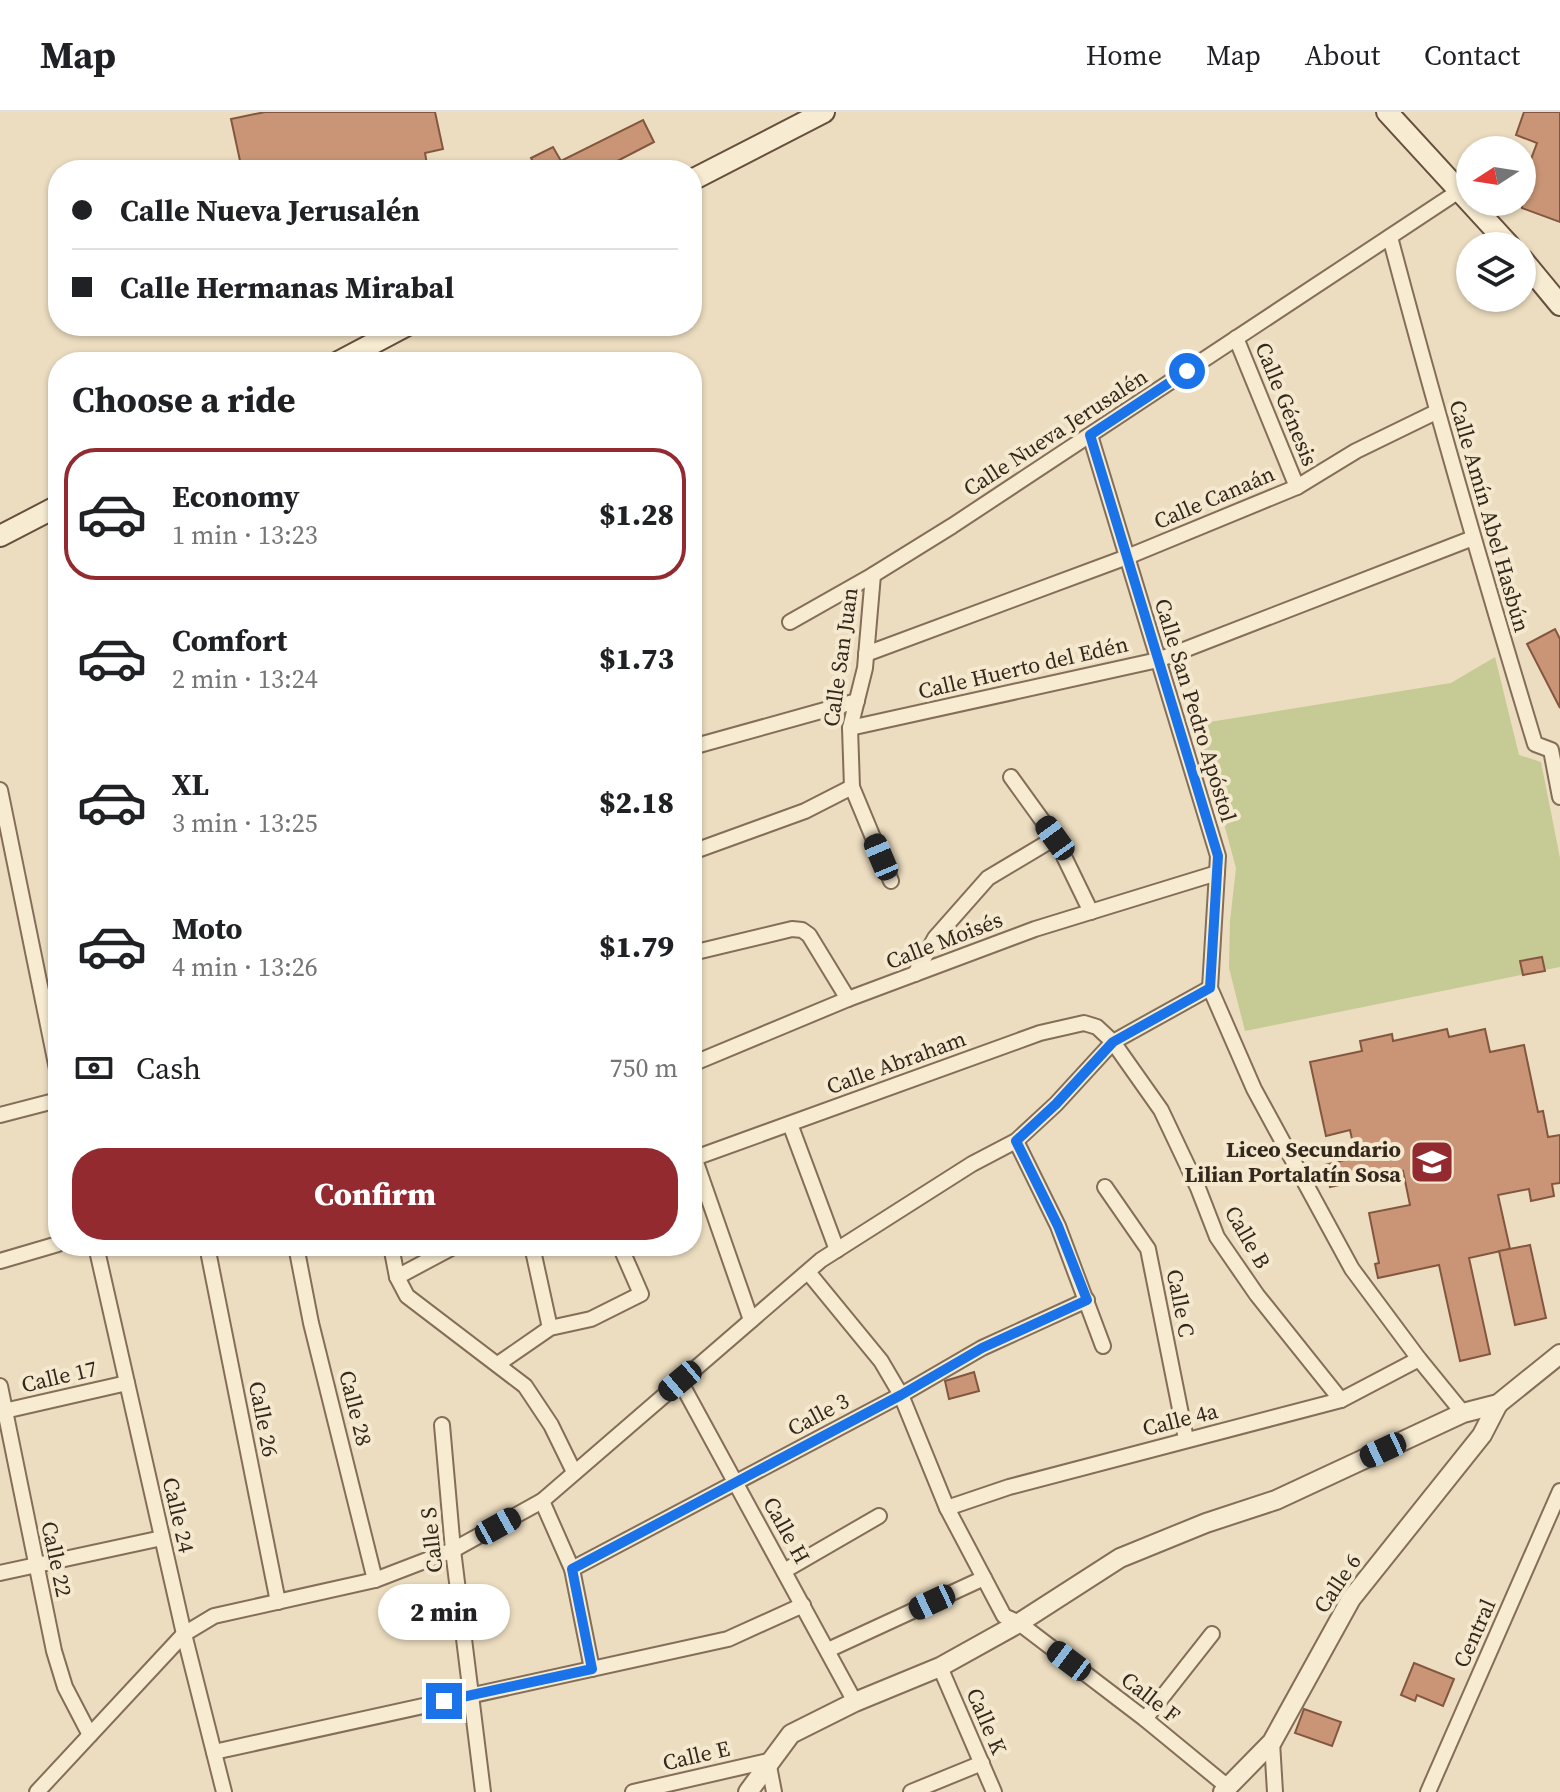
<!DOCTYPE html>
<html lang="en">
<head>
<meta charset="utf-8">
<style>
  body { margin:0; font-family:"Source Serif 4",serif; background:#f2f2f2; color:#202124; height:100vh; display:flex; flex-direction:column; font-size:30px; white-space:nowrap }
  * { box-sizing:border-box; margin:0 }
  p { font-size:26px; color:#757577 }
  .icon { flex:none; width:44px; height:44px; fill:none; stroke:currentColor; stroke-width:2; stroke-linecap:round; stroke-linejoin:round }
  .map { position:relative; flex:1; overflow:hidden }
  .sheet { position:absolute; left:48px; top:240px; width:654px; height:904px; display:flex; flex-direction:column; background:#fff; border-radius:32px; box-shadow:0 2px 6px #0004 }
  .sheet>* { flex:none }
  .guide { position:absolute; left:48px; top:48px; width:654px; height:176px; border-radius:32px; box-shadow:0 2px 6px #0004; display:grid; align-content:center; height:176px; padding:0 24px; background:#fff }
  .needle { width:52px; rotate:258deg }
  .buttons { position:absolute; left:1456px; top:24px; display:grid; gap:16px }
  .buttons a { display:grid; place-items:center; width:80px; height:80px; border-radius:50%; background:#fff; box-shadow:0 2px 6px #0004; font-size:40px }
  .end { position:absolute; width:36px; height:36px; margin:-18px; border:10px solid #1a73e8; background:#fff; box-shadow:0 0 0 4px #fff }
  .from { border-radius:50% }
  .bubble { position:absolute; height:56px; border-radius:28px; background:#fff; box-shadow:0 2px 6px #0004; font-size:26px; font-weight:800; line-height:56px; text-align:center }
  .car { position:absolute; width:24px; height:48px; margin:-24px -12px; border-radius:10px; box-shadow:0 0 6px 2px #0007; background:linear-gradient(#222 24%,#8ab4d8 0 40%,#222 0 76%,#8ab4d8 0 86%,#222 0) }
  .guide b { display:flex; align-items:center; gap:28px; height:76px; font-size:30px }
  .guide b+b { border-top:2px solid #e0e0e0 }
  .guide i { width:20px; height:20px; background:#202124 }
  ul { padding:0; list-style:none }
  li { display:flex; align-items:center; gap:24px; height:132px; margin:0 16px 12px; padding:0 8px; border:4px solid transparent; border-radius:32px }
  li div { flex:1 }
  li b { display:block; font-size:30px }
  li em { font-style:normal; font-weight:800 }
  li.active { border-color:#922a30 }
  li>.icon { width:72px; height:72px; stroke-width:1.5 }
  h2 { padding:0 24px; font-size:36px; line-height:96px }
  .pay { display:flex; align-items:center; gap:20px; height:88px; padding:0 24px; font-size:30px }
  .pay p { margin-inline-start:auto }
  .cta { display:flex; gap:16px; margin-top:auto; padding:16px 24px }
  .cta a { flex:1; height:92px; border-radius:32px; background:#922a30; color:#fff; font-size:32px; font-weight:800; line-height:92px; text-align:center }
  header { display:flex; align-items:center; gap:48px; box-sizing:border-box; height:112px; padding:0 40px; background:#fff; border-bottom:2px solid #e0e0e0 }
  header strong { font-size:38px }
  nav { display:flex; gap:44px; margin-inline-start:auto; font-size:28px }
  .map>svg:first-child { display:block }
  .green { fill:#c6ca94 }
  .building { fill:#c99576; stroke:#83573f; stroke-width:2 }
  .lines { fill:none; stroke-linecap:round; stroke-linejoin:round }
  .minor-casing { stroke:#846e58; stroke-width:18 }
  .tertiary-casing { stroke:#846e58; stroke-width:22 }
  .secondary-casing { stroke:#664f3c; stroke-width:24 }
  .minor { stroke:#f7ebd2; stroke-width:14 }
  .tertiary { stroke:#f7ebd2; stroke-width:18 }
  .secondary { stroke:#f7ebd2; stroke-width:20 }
  .route { stroke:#1a73e8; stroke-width:10 }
  .labels { text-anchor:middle; stroke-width:8; stroke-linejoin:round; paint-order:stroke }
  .street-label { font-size:22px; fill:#34271c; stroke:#f4e8cf }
  .poi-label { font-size:22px; font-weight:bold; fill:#34271c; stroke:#f4e8cf; text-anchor:end }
</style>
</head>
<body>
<header>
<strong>Map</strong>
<nav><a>Home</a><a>Map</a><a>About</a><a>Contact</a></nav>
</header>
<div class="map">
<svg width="1560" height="1680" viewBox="0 0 1560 1680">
  <rect width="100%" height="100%" fill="#ecddc0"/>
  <path class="green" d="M1495 545 1519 643 1541 650 1560 746V855L1245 919 1229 856 1230 809 1236 756 1197 612 1451 571Z"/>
  <g class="building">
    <path d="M265 0H435L443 37 425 41 428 58H242L231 7Z"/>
    <path d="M1524 0H1560V110L1522 96V71L1537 31 1516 23Z"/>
    <path d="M643 8 654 30 600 58H537L531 46 553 35 561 49Z"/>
    <path d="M1555 517 1560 527V596L1527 532Z"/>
    <path d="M1542 845 1545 859 1523 863 1520 849Z"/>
    <path d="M1447 917 1449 925 1485 917 1490 940 1524 933 1538 1000 1543 999 1548 1025 1560 1023V1071L1552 1072 1554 1084 1531 1089 1529 1077 1498 1083 1510 1137 1469 1146 1490 1242 1460 1249 1439 1153 1378 1166 1375 1152 1379 1151 1369 1101 1410 1093 1403 1059 1330 1075 1325 1053 1356 1045 1350 1018 1326 1024 1310 950 1362 939 1360 929 1392 922 1393 929Z"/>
    <path d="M1530 1133 1546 1206 1515 1213 1499 1139Z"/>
    <path d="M974 1260 979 1279 949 1287 945 1269Z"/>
    <path d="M1414 1551 1454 1567 1443 1594 1417 1583 1415 1589 1401 1583Z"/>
    <path d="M1304 1597 1341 1610 1332 1634 1295 1621Z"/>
  </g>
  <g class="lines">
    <g class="minor-casing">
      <g id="minor">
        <path d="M1390 125C1435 295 1484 464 1535 632L1551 638 1560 685"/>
        <path d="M1236 226 1297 375"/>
        <path d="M1090 323 1218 744 1210 876 1254 977 1352 1157 1419 1247 1463 1301"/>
        <path d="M873 463 865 556 850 616 852 675 891 769"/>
        <path d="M790 510 873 463 952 414 1459 79"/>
        <path d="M866 542 1127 445 1297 375 1356 339 1436 300"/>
        <path d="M850 616 1158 548 1473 426"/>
        <path d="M692 635 857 589"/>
        <path d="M1011 665 1055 726 1091 800"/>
        <path d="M0 678 58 962"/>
        <path d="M692 740 805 699 852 675"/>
        <path d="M692 841 792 817 802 818 809 823 848 887"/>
        <path d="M915 862 935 826 988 766 1055 726"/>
        <path d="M692 952 848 887 1035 817 1217 761"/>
        <path d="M0 1003 58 988"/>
        <path d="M790 1012 837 1138"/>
        <path d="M1016 1029 1058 1114 1103 1234"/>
        <path d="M692 1039 751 1208"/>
        <path d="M692 1047 1040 921 1084 911 1097 915 1113 930 1161 998 1198 1076 1217 1125 1257 1183 1341 1288"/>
        <path d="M1105 1075 1148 1137 1186 1327"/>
        <path d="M96 1134 184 1522 224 1680"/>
        <path d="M207 1134 278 1490"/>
        <path d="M296 1134 311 1211 375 1468"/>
        <path d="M391 1134 397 1165 407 1184 525 1274 551 1313 574 1360"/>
        <path d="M532 1134 550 1216"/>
        <path d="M0 1149 58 1132"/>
        <path d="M808 1160 881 1249 901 1283 947 1396 1004 1504 1019 1511 1145 1607 1229 1676"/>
        <path d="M397 1165 455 1134"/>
        <path d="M498 1252 550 1216 591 1207 641 1182 620 1134"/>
        <path d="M680 1269 855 1590"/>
        <path d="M0 1274 54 1539 65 1575 90 1623"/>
        <path d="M0 1300 127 1271"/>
        <path d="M442 1313 453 1438 483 1680"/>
        <path d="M542 1389 572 1457 592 1557"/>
        <path d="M947 1396 1009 1375 1341 1288 1419 1247"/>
        <path d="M572 1457 901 1283 982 1236 1087 1188"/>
        <path d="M784 1459 879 1404"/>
        <path d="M0 1461 162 1426"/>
        <path d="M828 1538 984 1466"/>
        <path d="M940 1555 994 1680"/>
        <path d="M1145 1607 1212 1522"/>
        <path d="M1272 1630 1275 1680"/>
        <path d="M214 1640 728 1527 803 1493"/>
        <path d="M37 1680 184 1522 214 1504 375 1468 453 1438 542 1389 821 1148 972 1052 1016 1029 1056 992 1113 930 1210 876"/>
        <path d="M633 1680 768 1649 774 1680"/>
        <path d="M911 1680 982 1651"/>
        <path d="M1428 1680 1560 1379"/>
      </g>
    </g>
    <g class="tertiary-casing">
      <g id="tertiary">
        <path d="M748 1680 791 1622 855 1590 940 1555 1019 1511 1120 1446 1206 1411 1276 1388 1463 1301 1498 1292 1560 1242"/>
        <path d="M1223 1680 1272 1630 1351 1487 1482 1323 1498 1292"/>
      </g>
    </g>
    <g class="secondary-casing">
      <g id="secondary">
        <path d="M1387 0 1510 134"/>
        <path d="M692 68 824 0"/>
        <path d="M1522 147 1560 193"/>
        <path d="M338 250 406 214"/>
        <path d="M0 424 58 394"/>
      </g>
    </g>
    <use href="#minor" class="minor"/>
    <use href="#tertiary" class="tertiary"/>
    <use href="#secondary" class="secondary"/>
  </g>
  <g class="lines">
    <path class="route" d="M444 1589 592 1557 572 1457 901 1283 982 1236 1087 1188 1058 1114 1016 1029 1056 992 1113 930 1210 876 1218 744 1090 323 1187 259"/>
  </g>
  <defs>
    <g id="school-square" transform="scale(2.3)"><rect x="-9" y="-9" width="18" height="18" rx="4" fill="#922a30" stroke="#f4e8cf"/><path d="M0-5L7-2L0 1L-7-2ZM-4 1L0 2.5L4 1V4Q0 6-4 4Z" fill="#fff"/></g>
  </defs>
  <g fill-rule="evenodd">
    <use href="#school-square" x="1432" y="1050"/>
  </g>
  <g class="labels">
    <g class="street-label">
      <text transform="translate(1287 292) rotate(68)" y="8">Calle Génesis</text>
      <text transform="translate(1055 320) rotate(-33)" y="8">Calle Nueva Jerusalén</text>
      <text transform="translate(1214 385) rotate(-23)" y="8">Calle Canaán</text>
      <text transform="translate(1490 404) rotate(74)" y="8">Calle Amín Abel Hasbún</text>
      <text transform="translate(840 545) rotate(-82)" y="8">Calle San Juan</text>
      <text transform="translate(1023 555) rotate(-13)" y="8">Calle Huerto del Edén</text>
      <text transform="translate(1196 598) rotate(73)" y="8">Calle San Pedro Apóstol</text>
      <text transform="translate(944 828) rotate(-21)" y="8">Calle Moisés</text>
      <text transform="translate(896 950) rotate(-20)" y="8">Calle Abraham</text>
      <text transform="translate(1248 1125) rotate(60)" y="8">Calle B</text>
      <text transform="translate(1181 1191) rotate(79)" y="8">Calle C</text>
      <text transform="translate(59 1264) rotate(-13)" y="8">Calle 17</text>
      <text transform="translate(356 1296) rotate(76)" y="8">Calle 28</text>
      <text transform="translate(818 1302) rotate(-28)" y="8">Calle 3</text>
      <text transform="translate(264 1307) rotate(79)" y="8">Calle 26</text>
      <text transform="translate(1180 1307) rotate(-14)" y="8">Calle 4a</text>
      <text transform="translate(179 1403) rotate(77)" y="8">Calle 24</text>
      <text transform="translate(787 1418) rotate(61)" y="8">Calle H</text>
      <text transform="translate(431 1428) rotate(-96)" y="8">Calle S</text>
      <text transform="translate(57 1447) rotate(78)" y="8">Calle 22</text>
      <text transform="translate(1337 1471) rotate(-56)" y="8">Calle 6</text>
      <text transform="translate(1474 1521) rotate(-66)" y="8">Central</text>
      <text transform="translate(1151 1585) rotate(38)" y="8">Calle F</text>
      <text transform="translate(987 1609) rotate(67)" y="8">Calle K</text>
      <text transform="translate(696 1643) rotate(-13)" y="8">Calle E</text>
    </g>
    <g class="poi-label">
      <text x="1401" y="1045">Liceo Secundario<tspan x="1401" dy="25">Lilian Portalatín Sosa</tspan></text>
    </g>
  </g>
</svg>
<div class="buttons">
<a><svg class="needle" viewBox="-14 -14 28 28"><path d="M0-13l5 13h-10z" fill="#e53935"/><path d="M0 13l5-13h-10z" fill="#757577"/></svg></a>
<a><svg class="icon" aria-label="layers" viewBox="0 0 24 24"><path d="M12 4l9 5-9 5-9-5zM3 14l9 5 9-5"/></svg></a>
</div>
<i class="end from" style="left:1187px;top:259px"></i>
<i class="end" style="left:444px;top:1589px"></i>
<div class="bubble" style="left:378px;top:1472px;width:132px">2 min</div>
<i class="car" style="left:1055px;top:726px;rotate:324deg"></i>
<i class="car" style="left:881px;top:745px;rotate:337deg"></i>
<i class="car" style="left:680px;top:1269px;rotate:230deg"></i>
<i class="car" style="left:1383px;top:1338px;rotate:245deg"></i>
<i class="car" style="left:498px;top:1414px;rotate:61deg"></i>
<i class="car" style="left:932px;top:1490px;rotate:245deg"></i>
<i class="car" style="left:1069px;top:1549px;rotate:307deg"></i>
<div class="guide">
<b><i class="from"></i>Calle Nueva Jerusalén</b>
<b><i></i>Calle Hermanas Mirabal</b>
</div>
<section class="sheet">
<h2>Choose a ride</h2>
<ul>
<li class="active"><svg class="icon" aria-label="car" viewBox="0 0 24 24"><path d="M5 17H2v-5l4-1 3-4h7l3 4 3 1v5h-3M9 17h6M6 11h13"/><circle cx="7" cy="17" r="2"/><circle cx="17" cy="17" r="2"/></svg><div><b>Economy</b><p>1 min · 13:23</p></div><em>$1.28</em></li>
<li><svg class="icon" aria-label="car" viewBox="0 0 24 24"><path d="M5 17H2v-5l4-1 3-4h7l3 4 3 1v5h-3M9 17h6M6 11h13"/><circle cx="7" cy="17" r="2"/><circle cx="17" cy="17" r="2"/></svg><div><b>Comfort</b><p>2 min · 13:24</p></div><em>$1.73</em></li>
<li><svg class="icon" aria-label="car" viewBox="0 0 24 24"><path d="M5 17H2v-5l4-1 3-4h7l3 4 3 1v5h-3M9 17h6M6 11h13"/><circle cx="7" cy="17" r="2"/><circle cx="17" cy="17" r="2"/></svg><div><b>XL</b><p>3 min · 13:25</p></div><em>$2.18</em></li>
<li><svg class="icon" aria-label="car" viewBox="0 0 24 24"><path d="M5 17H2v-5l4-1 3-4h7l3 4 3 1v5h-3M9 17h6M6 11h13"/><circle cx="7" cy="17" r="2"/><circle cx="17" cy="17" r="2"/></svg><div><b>Moto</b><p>4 min · 13:26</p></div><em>$1.79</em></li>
</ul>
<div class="pay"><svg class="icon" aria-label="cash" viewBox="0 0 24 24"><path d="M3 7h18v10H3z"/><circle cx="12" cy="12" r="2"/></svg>Cash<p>750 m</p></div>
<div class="cta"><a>Confirm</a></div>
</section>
</div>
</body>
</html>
